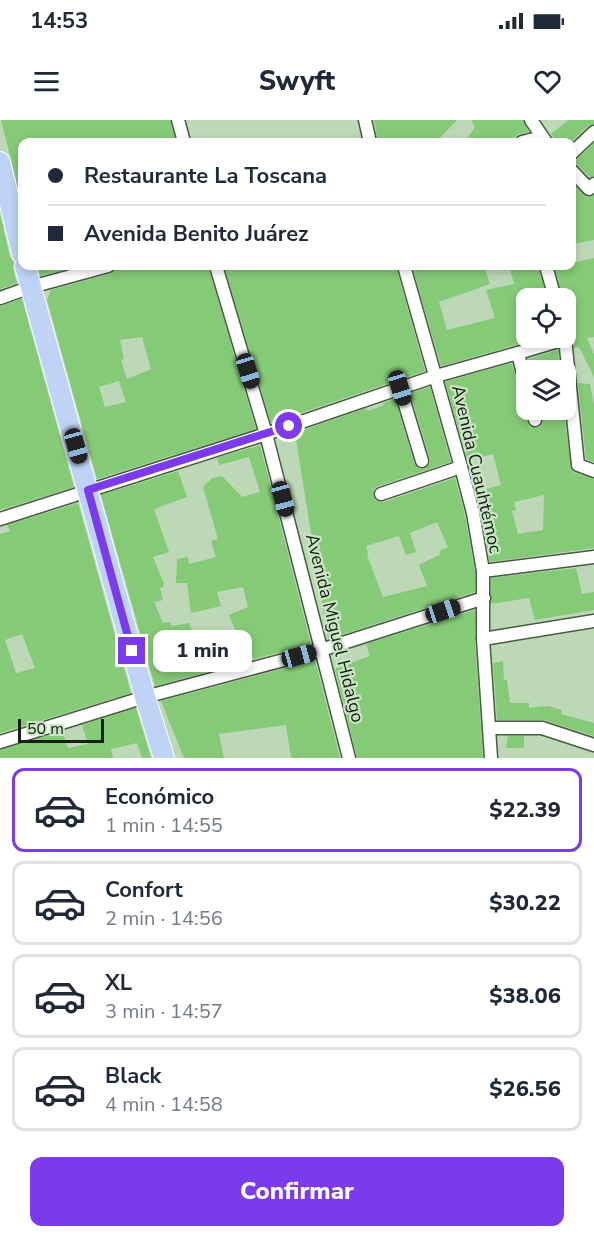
<!DOCTYPE html>
<html lang="es">
<head>
<meta charset="utf-8">
<style>
  body { margin:0; font-family:"Nunito Sans",sans-serif; background:#f2f2f3; color:#1f2937; height:100vh; display:flex; flex-direction:column; font-size:22px; white-space:nowrap }
  * { box-sizing:border-box; margin:0 }
  p { font-size:20px; color:#747a83 }
  .icon { flex:none; width:33px; height:33px; fill:none; stroke:currentColor; stroke-width:2; stroke-linecap:round; stroke-linejoin:round }
  .map { position:relative; height:638px; overflow:hidden }
  .details { display:flex; flex-direction:column; background:#fff; flex:1 }
  .details>* { flex:none }
  .top-card { position:absolute; left:18px; top:18px; width:558px; height:132px; border-radius:12px; box-shadow:0 3px 9px #0003; display:grid; align-content:center; height:132px; padding:0 30px; background:#fff }
  .buttons { position:absolute; left:516px; top:168px; display:grid; gap:12px }
  .buttons a { display:grid; place-items:center; width:60px; height:60px; border-radius:12px; background:#fff; box-shadow:0 3px 9px #0003; font-size:30px }
  .scale { position:absolute; left:18px; bottom:15px; width:86px; box-sizing:border-box; padding-left:6px; border:3px solid #151f13; border-top:0; font-size:16px; line-height:21px; white-space:nowrap; color:#151f13; -webkit-text-stroke:4px #cae5c4; paint-order:stroke }
  .end { position:absolute; width:27px; height:27px; margin:-14px; border:8px solid #7c3aed; background:#fff; box-shadow:0 0 0 3px #fff }
  .from { border-radius:50% }
  .bubble { position:absolute; height:42px; border-radius:12px; background:#fff; box-shadow:0 3px 9px #0003; font-size:20px; font-weight:800; line-height:42px; text-align:center }
  .car { position:absolute; width:18px; height:36px; margin:-18px -9px; border-radius:8px; box-shadow:0 0 4px 2px #0007; background:linear-gradient(#222 24%,#8ab4d8 0 40%,#222 0 76%,#8ab4d8 0 86%,#222 0) }
  .top-card b { display:flex; align-items:center; gap:21px; height:57px; font-size:22px }
  .top-card b+b { border-top:2px solid #e0e1e3 }
  .top-card i { width:15px; height:15px; background:#1f2937 }
  ul { padding:10px 0 0; list-style:none }
  li { display:flex; align-items:center; gap:18px; height:84px; margin:0 12px 9px; padding:0 18px; border:3px solid #e0e1e3; border-radius:12px }
  li div { flex:1 }
  li b { display:block; font-size:22px }
  li em { font-style:normal; font-weight:800 }
  li.selected { border-color:#7c3aed }
  li>.icon { width:54px; height:54px; stroke-width:1.5 }
  .action { display:flex; gap:12px; margin-top:auto; padding:12px 30px }
  .action a { flex:1; height:69px; border-radius:12px; background:#7c3aed; color:#fff; font-size:24px; font-weight:800; line-height:69px; text-align:center }
  .status { display:flex; justify-content:space-between; align-items:center; height:42px; padding:0 30px; background:#fff; direction:ltr }
  .status svg { height:16px; fill:currentColor }
  header { display:flex; justify-content:space-between; align-items:center; height:78px; padding:0 30px; background:#fff; font-size:27px; font-weight:800 }
  .map>svg:first-child { display:block }
  .building { fill:#85ca77; fill-rule:evenodd }
  .lines { fill:none; stroke-linecap:round; stroke-linejoin:round }
  .minor-casing { stroke:#455c40; stroke-width:15 }
  .primary-casing { stroke:#fff; stroke-width:22 }
  .minor { stroke:#fff; stroke-width:12 }
  .primary { stroke:#bed3f5; stroke-width:20 }
  .route { stroke:#7c3aed; stroke-width:8 }
  .labels { text-anchor:middle; stroke-width:4.5; stroke-linejoin:round; paint-order:stroke }
  .street-label { font-size:18px; fill:#151f13; stroke:#cae5c4 }
</style>
</head>
<body>
<div class="status"><b>14:53</b><svg viewBox="0 0 49 12"><path d="M0 12V9h3v3zM5 12V6h3v6zM10 12V3h3v9zM15 12V0h3v12zM26 1h20v11H26zM47 4h2v5h-2z"/></svg></div>
<header><svg class="icon" aria-label="menu" viewBox="0 0 24 24"><path d="M4 6h16M4 12h16M4 18h16"/></svg>Swyft<svg class="icon" aria-label="heart" viewBox="0 0 24 24"><path d="M12 20l-8-8c-3-5 5-10 8-4 3-6 11-1 8 4z"/></svg></header>
<div class="map">
<svg width="594" height="638" viewBox="0 0 594 638">
  <rect width="100%" height="100%" fill="#bdd8b7"/>
  <g class="building">
    <path d="M1 0H170L176 22H22V71L19 72Z"/>
    <path d="M374 0H457L436 22H378Z"/>
    <path d="M471 0H523L529 12 519 14 515 17 496 22H465L475 7Z"/>
    <path d="M568 0H594V4L588 6 571 22H557L551 14Z"/>
    <path d="M594 23V56L589 57 578 45 572 43V41L578 39Z"/>
    <path d="M572 62 586 77H590L594 75V120L572 124Z"/>
    <path d="M0 94 10 137 14 142 13 149 17 163 0 169Z"/>
    <path d="M594 138V217L587 218 594 234V257L579 227 574 228 572 214 567 210 566 204V178H563L554 146H572V143Z"/>
    <path d="M37 146H78L40 156Z"/>
    <path d="M116 146H208L256 309 97 359 47 180 51 170 110 154 114 151ZM142 217 151 249 127 259 121 240 124 239 120 220ZM119 261 126 282 105 287 99 267Z"/>
    <path d="M224 146H396L425 251 271 303Z"/>
    <path d="M412 146H484L490 164 439 182 447 210 495 198 486 170 514 164 509 146H538L547 178H526V218H541L441 246Z"/>
    <path d="M22 179 74 367 0 390V186Z"/>
    <path d="M558 230 560 250H531L528 239Z"/>
    <path d="M512 243 518 268 520 272 526 274 525 292 529 306 536 308 541 306 543 299 541 290H564L571 350 575 353 594 359V428L490 442 481 392 476 372 501 365 493 334 468 341 445 262ZM544 375 543 410 518 414 512 391 516 390 514 382Z"/>
    <path d="M578 263 590 264 594 285V342L586 339Z"/>
    <path d="M430 267 451 342 378 366 374 369 373 376 376 381 384 382 455 358 465 395 475 452V472L328 519 295 313 366 288 368 291 384 285 383 283 395 279 414 343 420 349H425L430 343V339L410 273ZM437 402 448 427 439 431 441 434 419 445 427 466 383 477 367 435 368 434 366 426 399 416 406 435 416 432 410 413Z"/>
    <path d="M260 325 311 524 254 539 244 520 240 521 229 495 248 487 243 467 217 472 221 486 191 493 187 463H176L177 439 188 437 189 444 216 437 211 421 218 419 203 367 212 358 222 356 242 377 260 372 249 337 219 345 217 338Z"/>
    <path d="M178 351 187 377 154 389 169 432 153 437 164 464H163L164 467 160 468 163 480 154 482 163 503 170 502 172 506 189 503 199 528 212 525 221 548 155 566 101 375Z"/>
    <path d="M78 383 131 573 0 613V414L10 411 7 405ZM22 514 35 548 16 553 5 520Z"/>
    <path d="M576 448 582 474 594 472V490L535 500 529 478 491 484V458Z"/>
    <path d="M475 490V520L483 638H357L335 549 370 536 366 524Z"/>
    <path d="M315 540 340 638H291L286 605 219 614 224 638H184L161 581Z"/>
    <path d="M503 541 504 560H507L510 583H529V588L548 586 562 590 561 594 594 603V616L544 600H497L493 543Z"/>
    <path d="M136 588 151 638H142L137 623 111 629 113 638H0V630L62 611 68 628 88 624 82 605Z"/>
    <path d="M508 616H524V628H506Z"/>
  </g>
  <g class="lines">
    <g class="minor-casing">
      <g id="minor">
        <path d="M178 0 184 22"/>
        <path d="M365 0 370 22"/>
        <path d="M531 0 546 22"/>
        <path d="M522 22 542 17"/>
        <path d="M572 33 594 12"/>
        <path d="M572 51 589 69 594 64"/>
        <path d="M216 146 266 314 349 638"/>
        <path d="M404 146 461 347 473 393 483 451V519L491 638"/>
        <path d="M546 146 555 178"/>
        <path d="M0 178 31 167 108 146"/>
        <path d="M565 218 578 345 594 351"/>
        <path d="M518 233 526 266"/>
        <path d="M400 268 422 341"/>
        <path d="M533 290 535 300"/>
        <path d="M381 374 461 347"/>
        <path d="M0 399 266 314 436 256 518 233 565 219"/>
        <path d="M483 451 594 437"/>
        <path d="M483 519 594 501"/>
        <path d="M489 608H542L594 625"/>
        <path d="M0 622 145 577 321 530 484 478"/>
      </g>
    </g>
    <g class="primary-casing">
      <g id="primary">
        <path d="M0 42 22 134"/>
        <path d="M25 146 145 577 164 638"/>
      </g>
    </g>
    <use href="#minor" class="minor"/>
    <use href="#primary" class="primary"/>
  </g>
  <g class="lines">
    <path class="route" d="M132 531 88 370 289 306"/>
  </g>
  <g class="labels">
    <g class="street-label">
      <text transform="translate(477 349) rotate(77)" y="6">Avenida Cuauhtémoc</text>
      <text transform="translate(335 508) rotate(76)" y="6">Avenida Miguel Hidalgo</text>
    </g>
  </g>
</svg>
<div class="buttons">
<a><svg class="icon" aria-label="locate" viewBox="0 0 24 24"><circle cx="12" cy="12" r="6"/><path d="M12 2v4M12 18v4M2 12h4M18 12h4"/></svg></a>
<a><svg class="icon" aria-label="layers" viewBox="0 0 24 24"><path d="M12 4l9 5-9 5-9-5zM3 14l9 5 9-5"/></svg></a>
</div>
<div class="scale">50 m</div>
<i class="end from" style="left:289px;top:306px"></i>
<i class="end" style="left:132px;top:531px"></i>
<div class="bubble" style="left:153px;top:510px;width:99px">1 min</div>
<i class="car" style="left:248px;top:251px;rotate:163deg"></i>
<i class="car" style="left:400px;top:268px;rotate:163deg"></i>
<i class="car" style="left:76px;top:326px;rotate:164deg"></i>
<i class="car" style="left:283px;top:379px;rotate:165deg"></i>
<i class="car" style="left:443px;top:491px;rotate:72deg"></i>
<i class="car" style="left:299px;top:536px;rotate:75deg"></i>
<div class="top-card">
<b><i class="from"></i>Restaurante La Toscana</b>
<b><i></i>Avenida Benito Juárez</b>
</div>
</div>
<section class="details">
<ul>
<li class="selected"><svg class="icon" aria-label="car" viewBox="0 0 24 24"><path d="M5 17H2v-5l4-1 3-4h7l3 4 3 1v5h-3M9 17h6M6 11h13"/><circle cx="7" cy="17" r="2"/><circle cx="17" cy="17" r="2"/></svg><div><b>Económico</b><p>1 min · 14:55</p></div><em>$22.39</em></li>
<li><svg class="icon" aria-label="car" viewBox="0 0 24 24"><path d="M5 17H2v-5l4-1 3-4h7l3 4 3 1v5h-3M9 17h6M6 11h13"/><circle cx="7" cy="17" r="2"/><circle cx="17" cy="17" r="2"/></svg><div><b>Confort</b><p>2 min · 14:56</p></div><em>$30.22</em></li>
<li><svg class="icon" aria-label="car" viewBox="0 0 24 24"><path d="M5 17H2v-5l4-1 3-4h7l3 4 3 1v5h-3M9 17h6M6 11h13"/><circle cx="7" cy="17" r="2"/><circle cx="17" cy="17" r="2"/></svg><div><b>XL</b><p>3 min · 14:57</p></div><em>$38.06</em></li>
<li><svg class="icon" aria-label="car" viewBox="0 0 24 24"><path d="M5 17H2v-5l4-1 3-4h7l3 4 3 1v5h-3M9 17h6M6 11h13"/><circle cx="7" cy="17" r="2"/><circle cx="17" cy="17" r="2"/></svg><div><b>Black</b><p>4 min · 14:58</p></div><em>$26.56</em></li>
</ul>
<div class="action"><a>Confirmar</a></div>
</section>
</body>
</html>
